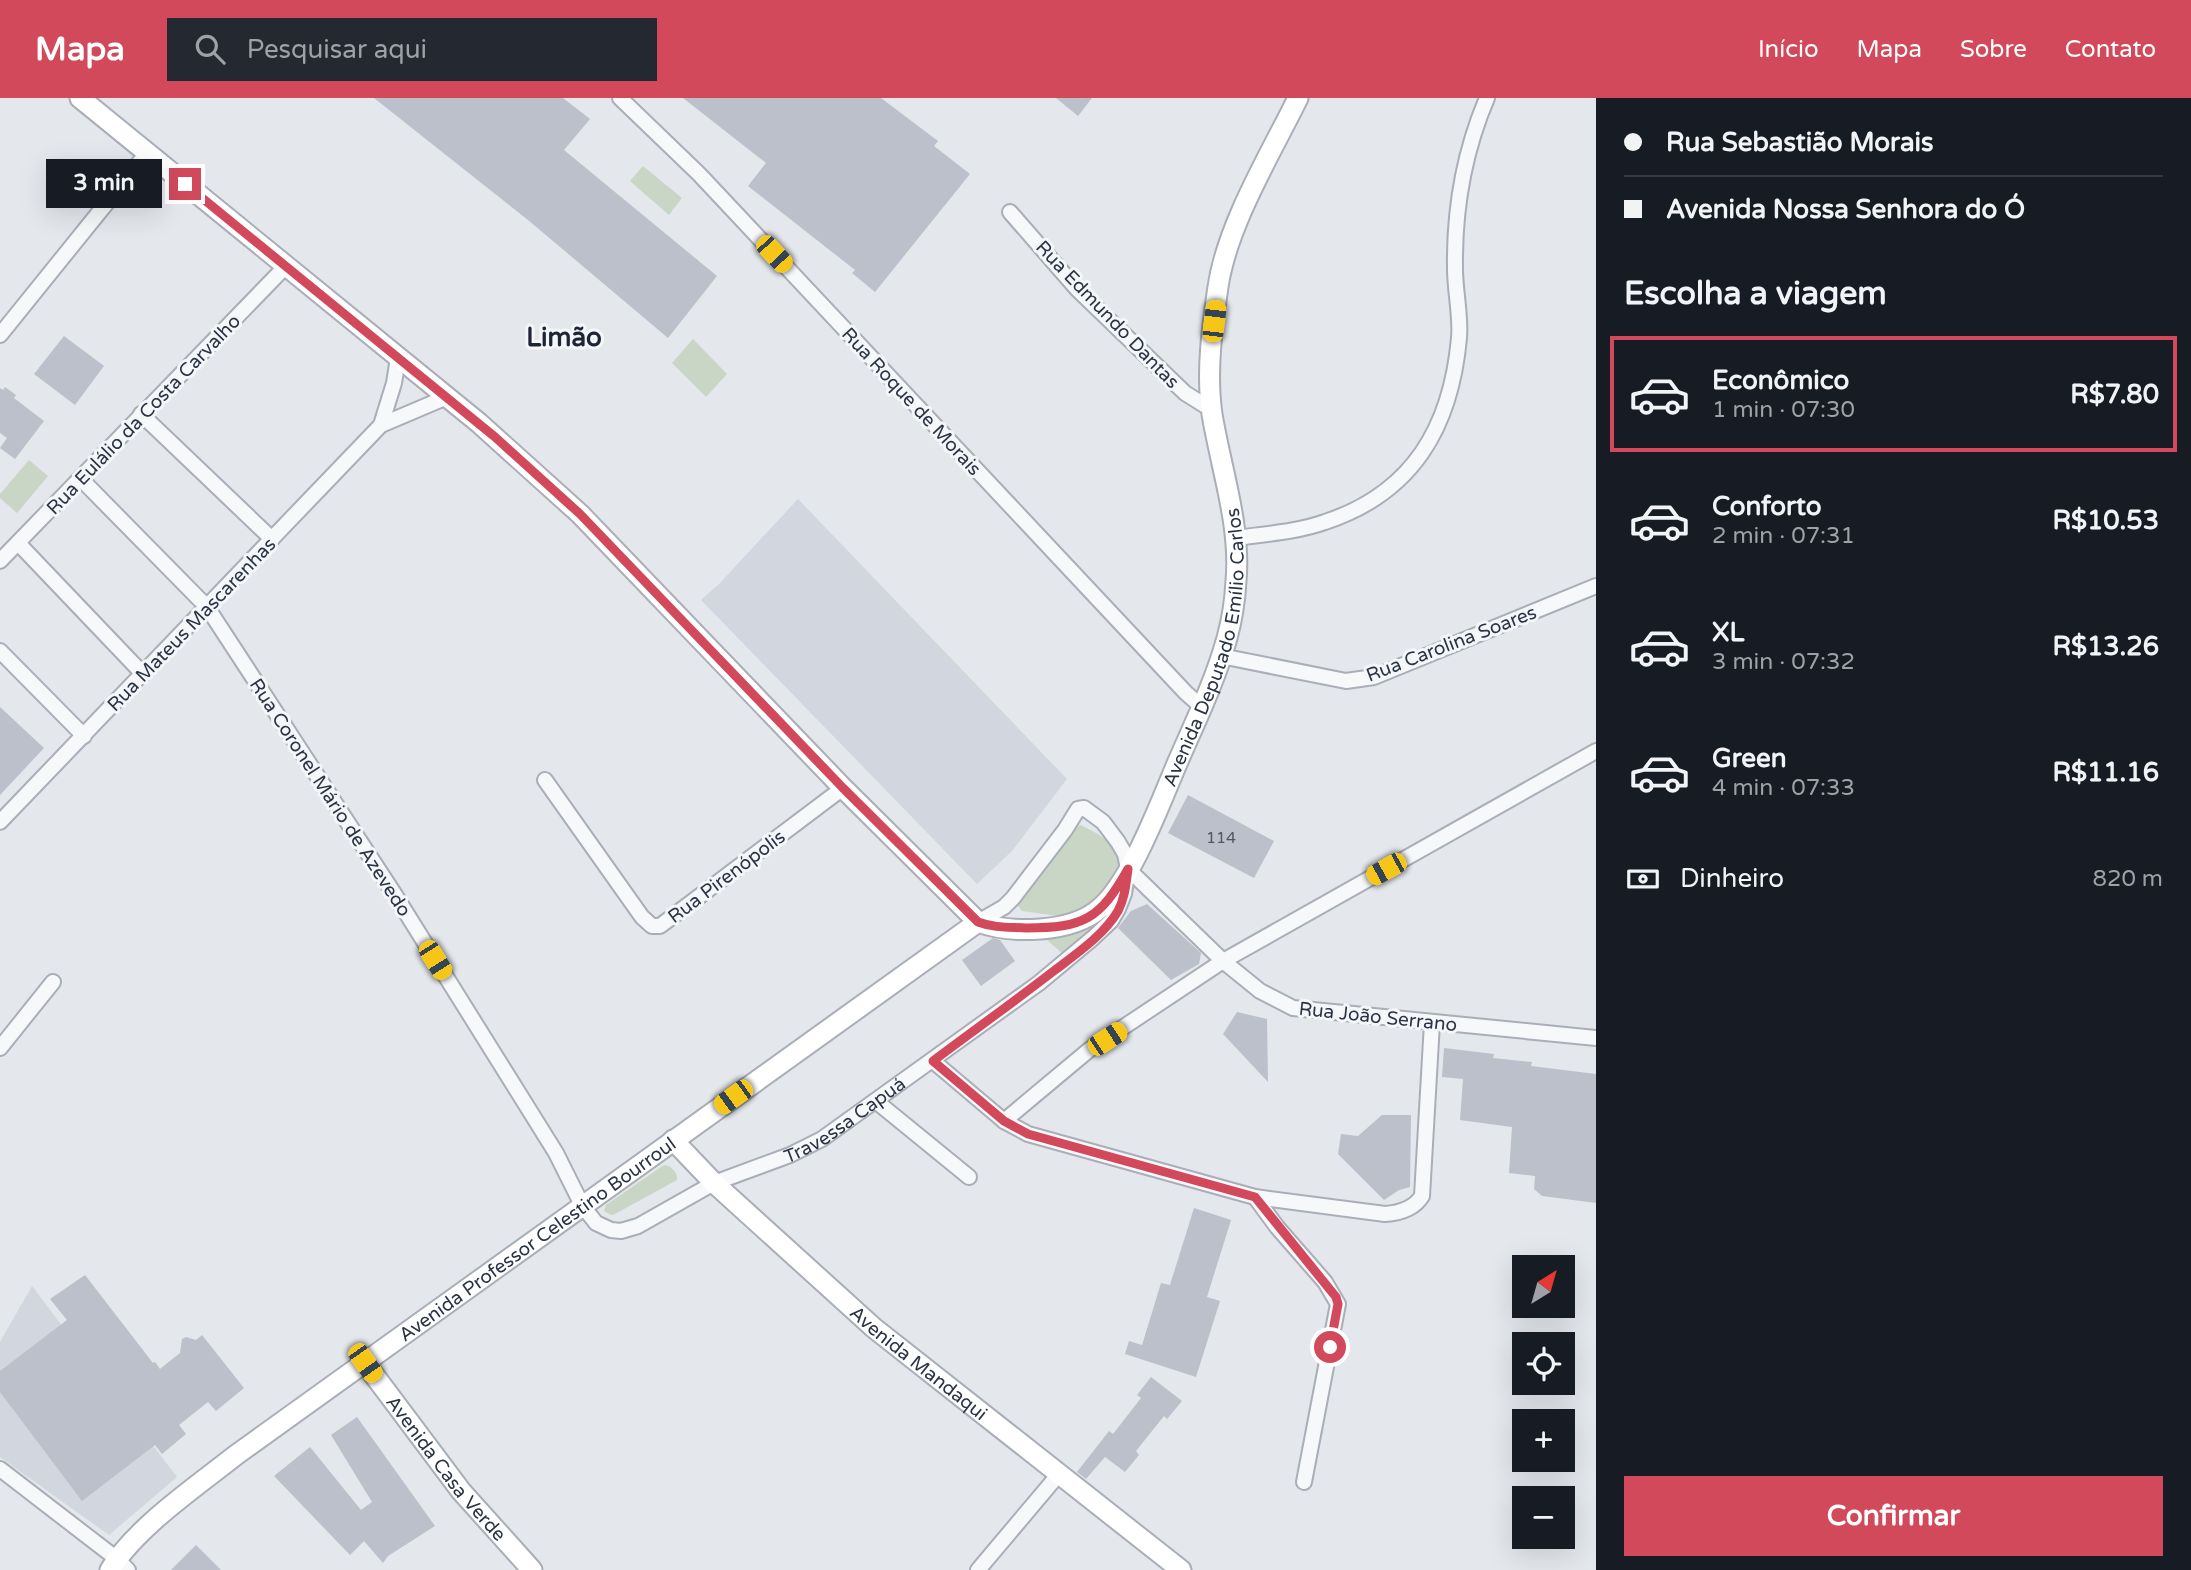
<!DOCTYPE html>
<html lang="pt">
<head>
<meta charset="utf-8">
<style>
  body { margin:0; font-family:"Varela Round",sans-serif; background:#242831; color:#f1f3f6; height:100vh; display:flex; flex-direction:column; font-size:26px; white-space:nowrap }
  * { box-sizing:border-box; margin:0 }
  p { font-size:23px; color:#9ea1a6 }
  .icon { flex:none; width:38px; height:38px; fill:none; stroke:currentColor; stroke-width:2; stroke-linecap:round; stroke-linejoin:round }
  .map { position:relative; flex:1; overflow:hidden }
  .sheet { display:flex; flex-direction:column; background:#171b24; width:595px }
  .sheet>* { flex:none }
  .banner { display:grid; align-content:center; height:154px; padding:0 28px; background:#171b24 }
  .needle { width:46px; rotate:37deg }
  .tools { position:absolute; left:1512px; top:1157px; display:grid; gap:14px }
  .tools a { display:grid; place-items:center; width:63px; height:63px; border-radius:0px; background:#171b24; box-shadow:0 7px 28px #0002; font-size:35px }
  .end { position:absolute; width:32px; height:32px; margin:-16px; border:9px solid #d1495b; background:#fff; box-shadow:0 0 0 4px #fff }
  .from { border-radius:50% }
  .bubble { position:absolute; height:49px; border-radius:0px; background:#171b24; box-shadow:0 7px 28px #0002; font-size:23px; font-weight:700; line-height:49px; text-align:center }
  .car { position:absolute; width:21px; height:42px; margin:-21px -10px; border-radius:9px; box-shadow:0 0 5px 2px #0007; background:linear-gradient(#f5c518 24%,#345 0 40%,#f5c518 0 76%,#345 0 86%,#f5c518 0) }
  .banner b { display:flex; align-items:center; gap:24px; height:66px; font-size:26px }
  .banner b+b { border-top:2px solid #363941 }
  .banner i { width:18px; height:18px; background:#f1f3f6 }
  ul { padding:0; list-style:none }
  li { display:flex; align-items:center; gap:21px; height:116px; margin:0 14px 10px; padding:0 14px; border:4px solid transparent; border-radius:0px }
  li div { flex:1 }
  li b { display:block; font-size:26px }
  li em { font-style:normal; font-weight:700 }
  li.selected { border-color:#d1495b }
  li>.icon { width:63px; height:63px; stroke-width:1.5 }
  h2 { padding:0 28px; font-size:32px; line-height:84px }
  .pay { display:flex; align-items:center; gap:18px; height:77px; padding:0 28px; font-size:26px }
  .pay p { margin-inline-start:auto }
  .cta { display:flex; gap:14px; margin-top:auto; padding:14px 28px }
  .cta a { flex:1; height:80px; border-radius:0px; background:#d1495b; color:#fff; font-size:28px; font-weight:700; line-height:80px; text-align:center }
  header { display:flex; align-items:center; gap:42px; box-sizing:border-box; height:98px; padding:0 35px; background:#d1495b; color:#fff }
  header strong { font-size:33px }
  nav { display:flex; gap:38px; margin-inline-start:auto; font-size:24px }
  .search { width:490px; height:63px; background:#242831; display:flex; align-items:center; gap:18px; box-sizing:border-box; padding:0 24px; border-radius:0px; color:#9ea1a6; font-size:26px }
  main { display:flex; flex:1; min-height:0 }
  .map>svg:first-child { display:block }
  .built { fill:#d2d6de }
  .green { fill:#c9d6c5 }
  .building { fill:#bbc0ca }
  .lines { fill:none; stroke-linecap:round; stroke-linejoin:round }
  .street-casing { stroke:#a9aeb7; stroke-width:18 }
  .secondary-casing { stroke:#a9aeb7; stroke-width:23 }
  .street { stroke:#f7f8fa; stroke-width:14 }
  .secondary { stroke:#fff; stroke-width:19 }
  .route { stroke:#d1495b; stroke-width:9 }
  .labels { text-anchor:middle; stroke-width:6; stroke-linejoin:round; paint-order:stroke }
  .number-label { font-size:16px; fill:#4f5766 }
  .street-label { font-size:19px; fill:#2b3445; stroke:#f4f6f9 }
  .district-label { font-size:26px; font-weight:bold; fill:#1d2536; stroke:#f4f6f9 }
</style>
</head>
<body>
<header>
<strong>Mapa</strong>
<div class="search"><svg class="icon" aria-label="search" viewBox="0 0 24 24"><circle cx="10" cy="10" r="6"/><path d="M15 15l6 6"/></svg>Pesquisar aqui</div>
<nav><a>Início</a><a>Mapa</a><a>Sobre</a><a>Contato</a></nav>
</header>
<main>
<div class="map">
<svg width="1596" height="1472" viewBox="0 0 1596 1472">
  <rect width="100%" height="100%" fill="#e4e7ec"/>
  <g class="built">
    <path d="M798 401 1067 681 1012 753 977 786 701 502 720 485Z"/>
    <path d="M32 1188 177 1379 109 1437 0 1359V1244Z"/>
  </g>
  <g class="green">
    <path d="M643 68 682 100 669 117 630 83Z"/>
    <path d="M693 241 727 276 706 299 672 265Z"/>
    <path d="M29 362 48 378 17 415 0 400V396Z"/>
    <path d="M1080 727C1098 735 1116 745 1122 764L1100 803 1066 819 1022 813 1015 804 1068 736Z"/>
    <path d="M1112 811 1109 820 1063 856 1039 835Z"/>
    <path d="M664 1067C671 1067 678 1075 677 1082L615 1116 611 1117 604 1113 606 1107Z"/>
  </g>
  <g class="building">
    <path d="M374 0H563L590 21 564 52 717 178 668 240 528 122Z"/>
    <path d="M683 0H881L938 43 934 48 970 76 875 194 852 175 855 172 748 88 766 65Z"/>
    <path d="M1056 0H1092L1078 18Z"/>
    <path d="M64 238 104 268 75 307 34 276Z"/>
    <path d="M5 289 16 297 14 300 44 323 15 361 0 350 7 340 0 335V290L3 292Z"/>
    <path d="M0 609 44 650 0 697Z"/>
    <path d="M1188 697 1274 743 1254 780 1168 735Z"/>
    <path d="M1147 806 1201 855 1199 866 1171 882 1118 830 1131 813Z"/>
    <path d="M993 840 1000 842 1015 863 981 888 962 862Z"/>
    <path d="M1237 914 1267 921 1268 984 1223 936Z"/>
    <path d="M1444 950 1494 956 1493 960 1532 964 1531 968 1596 976V1105L1542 1098 1534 1091 1535 1078 1509 1075 1512 1029 1460 1022 1463 981 1442 979Z"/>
    <path d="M1382 1017H1411L1410 1089 1399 1092 1384 1102 1338 1056 1341 1036 1358 1038Z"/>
    <path d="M1194 1110 1231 1122 1207 1199 1220 1203 1196 1279 1125 1256 1129 1243 1142 1247 1161 1185 1170 1187Z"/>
    <path d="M85 1177 153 1265 155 1264 160 1271 180 1255 182 1241 186 1239 196 1242 202 1237 244 1290 216 1313 208 1304 179 1327 186 1336 162 1356 155 1347 82 1403 0 1294V1273L67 1222 50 1201Z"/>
    <path d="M1151 1279 1182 1303 1167 1321 1164 1318 1136 1353 1139 1357 1125 1374 1105 1359 1086 1381 1077 1374 1109 1333 1113 1336 1141 1300 1137 1297Z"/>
    <path d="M357 1319 435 1428 388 1458 383 1465 364 1443 350 1457 274 1378 310 1349 361 1412 372 1404 331 1337Z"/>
    <path d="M196 1447 221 1472H171Z"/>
  </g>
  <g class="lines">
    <g class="street-casing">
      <g id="street">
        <path d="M620 0 699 76 1186 595 1202 609"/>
        <path d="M1010 114 1077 191 1185 295 1212 312"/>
        <path d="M0 237 147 55"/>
        <path d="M141 316 272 441"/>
        <path d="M381 327 394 285 398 260"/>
        <path id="s1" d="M81 381 207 509 395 797 556 1055 582 1107 596 1125 611 1132 621 1133 638 1128 714 1085 790 1057 822 1041 1039 885 1093 840 1111 823 1118 811 1124 796 1128 771 1125 756 1118 744 1103 724 1084 710 1078 711 1065 732 1013 800 1004 809 978 824"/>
        <path d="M1236 440C1265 436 1297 434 1325 424 1413 395 1451 329 1459 240 1461 218 1455 193 1455 171 1454 113 1464 54 1487 0"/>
        <path d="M18 445 143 576"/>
        <path d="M0 463 286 168"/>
        <path d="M0 553 84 638"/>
        <path d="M1221 558 1346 583 1374 579 1596 488"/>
        <path d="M545 682 642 819 652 828H660L843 690"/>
        <path d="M0 724 381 327 447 299"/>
        <path d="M1128 771 1223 863 1260 893 1293 910 1596 940"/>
        <path d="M0 950 53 884"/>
        <path d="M933 963 1004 1023 1028 1036 1255 1099 1277 1129 1325 1184 1338 1206 1304 1384"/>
        <path d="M877 1004 969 1079"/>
        <path d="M1004 1023 1089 952 1223 863 1596 653"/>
        <path d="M1255 1099 1385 1116C1399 1115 1414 1111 1422 1098L1432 925"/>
        <path d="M0 1371 117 1461 128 1472"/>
        <path d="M978 1472 1059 1376"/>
      </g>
    </g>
    <g class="secondary-casing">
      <g id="secondary">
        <path id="s2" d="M80 0 479 325 580 416 843 690 978 824C1011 836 1071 835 1099 811 1130 786 1160 706 1176 668 1194 626 1215 584 1227 540 1232 522 1235 502 1236 483 1241 427 1221 371 1212 316 1206 275 1212 230 1218 189 1227 127 1270 57 1298 0"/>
        <path id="s3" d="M673 1042 714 1085 874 1230 1181 1472"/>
        <path id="s4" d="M365 1265 461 1393 532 1472"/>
        <path id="s5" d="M110 1472C135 1430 197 1388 236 1357L978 824"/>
      </g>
    </g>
    <use href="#street" class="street"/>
    <use href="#secondary" class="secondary"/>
  </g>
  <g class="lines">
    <path class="route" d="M185 86 495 339 580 416 843 690 978 824C994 830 1009 829 1026 830 1084 830 1100 821 1128 771 1126 785 1125 800 1118 813 1104 837 1076 856 1055 872 1015 903 973 933 933 963L1004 1023 1028 1036 1255 1099 1336 1199 1338 1206 1330 1249"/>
  </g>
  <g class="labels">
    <g class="number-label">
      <text x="1221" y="745">114</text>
    </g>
    <g class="street-label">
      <text transform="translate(1108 216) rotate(46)" y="7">Rua Edmundo Dantas</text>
      <text transform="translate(912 303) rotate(47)" y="7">Rua Roque de Morais</text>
      <text transform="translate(143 316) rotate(-46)" y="7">Rua Eulálio da Costa Carvalho</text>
      <text transform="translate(191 526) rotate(-46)" y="7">Rua Mateus Mascarenhas</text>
      <text transform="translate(1451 545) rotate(-21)" y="7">Rua Carolina Soares</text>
      <text dy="7" stroke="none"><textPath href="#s2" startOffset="1634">Avenida Deputado Emílio Carlos</textPath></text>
      <text transform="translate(331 699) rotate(57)" y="7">Rua Coronel Mário de Azevedo</text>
      <text transform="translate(726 778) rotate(-37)" y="7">Rua Pirenópolis</text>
      <text transform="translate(1378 918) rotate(6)" y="7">Rua João Serrano</text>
      <text dy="7" stroke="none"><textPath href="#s1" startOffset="1186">Travessa Capuá</textPath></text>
      <text dy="7" stroke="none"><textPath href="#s5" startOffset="542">Avenida Professor Celestino Bourroul</textPath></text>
      <text dy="7" stroke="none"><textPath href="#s3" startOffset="332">Avenida Mandaqui</textPath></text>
      <text dy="7" stroke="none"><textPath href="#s4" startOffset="133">Avenida Casa Verde</textPath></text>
    </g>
    <g class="district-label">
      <text x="564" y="248">Limão</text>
    </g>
  </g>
</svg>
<div class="tools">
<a><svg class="needle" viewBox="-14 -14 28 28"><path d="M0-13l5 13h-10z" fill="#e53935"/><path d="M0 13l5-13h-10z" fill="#9ea1a6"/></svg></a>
<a><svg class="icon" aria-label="locate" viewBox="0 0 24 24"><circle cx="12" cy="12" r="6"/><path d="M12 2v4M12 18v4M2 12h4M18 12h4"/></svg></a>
<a>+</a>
<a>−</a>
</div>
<i class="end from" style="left:1330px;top:1249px"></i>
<i class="end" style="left:185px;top:86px"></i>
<div class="bubble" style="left:46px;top:61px;width:116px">3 min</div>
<i class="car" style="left:774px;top:156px;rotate:137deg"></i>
<i class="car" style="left:1214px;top:223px;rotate:7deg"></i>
<i class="car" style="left:1386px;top:771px;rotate:241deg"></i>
<i class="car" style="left:435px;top:862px;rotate:148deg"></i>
<i class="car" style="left:1107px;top:941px;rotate:57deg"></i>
<i class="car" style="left:733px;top:999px;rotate:234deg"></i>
<i class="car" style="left:365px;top:1265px;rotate:145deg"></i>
</div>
<section class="sheet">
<div class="banner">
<b><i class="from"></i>Rua Sebastião Morais</b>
<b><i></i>Avenida Nossa Senhora do Ó</b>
</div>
<h2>Escolha a viagem</h2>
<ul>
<li class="selected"><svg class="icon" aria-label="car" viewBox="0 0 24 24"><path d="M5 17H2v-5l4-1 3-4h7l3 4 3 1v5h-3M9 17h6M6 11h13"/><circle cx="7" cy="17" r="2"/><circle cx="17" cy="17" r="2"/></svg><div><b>Econômico</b><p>1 min · 07:30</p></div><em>R$7.80</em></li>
<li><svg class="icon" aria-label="car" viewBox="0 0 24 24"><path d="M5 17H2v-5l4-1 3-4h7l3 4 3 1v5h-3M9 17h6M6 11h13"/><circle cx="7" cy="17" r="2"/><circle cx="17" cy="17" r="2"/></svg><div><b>Conforto</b><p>2 min · 07:31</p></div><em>R$10.53</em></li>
<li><svg class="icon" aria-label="car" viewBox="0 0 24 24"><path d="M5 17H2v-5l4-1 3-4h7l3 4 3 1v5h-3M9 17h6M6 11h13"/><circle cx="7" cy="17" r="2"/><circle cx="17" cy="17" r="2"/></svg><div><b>XL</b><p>3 min · 07:32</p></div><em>R$13.26</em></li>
<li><svg class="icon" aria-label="car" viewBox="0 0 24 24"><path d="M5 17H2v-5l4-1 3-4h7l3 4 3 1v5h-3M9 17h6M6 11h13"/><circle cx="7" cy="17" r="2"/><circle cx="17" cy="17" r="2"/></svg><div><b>Green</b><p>4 min · 07:33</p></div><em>R$11.16</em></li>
</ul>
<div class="pay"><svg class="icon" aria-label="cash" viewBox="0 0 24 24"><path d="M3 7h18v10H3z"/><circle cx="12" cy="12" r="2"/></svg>Dinheiro<p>820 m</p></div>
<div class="cta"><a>Confirmar</a></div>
</section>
</main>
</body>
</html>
